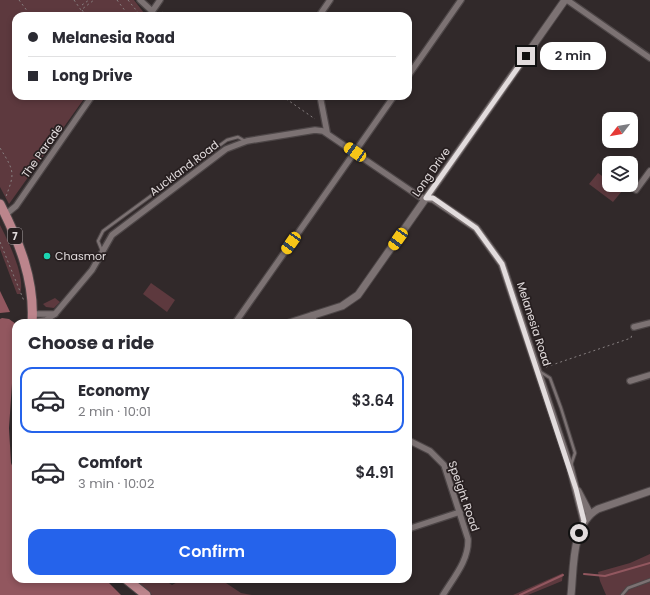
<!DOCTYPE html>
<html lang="en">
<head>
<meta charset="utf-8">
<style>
  body { margin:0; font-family:Poppins,sans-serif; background:#f2f2f3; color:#2b2b33; height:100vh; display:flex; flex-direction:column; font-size:15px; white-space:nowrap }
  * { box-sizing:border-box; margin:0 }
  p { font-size:13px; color:#7c7c81 }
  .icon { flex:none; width:22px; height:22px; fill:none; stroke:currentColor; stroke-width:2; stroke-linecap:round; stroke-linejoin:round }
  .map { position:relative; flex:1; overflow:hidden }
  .panel { position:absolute; left:12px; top:319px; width:400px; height:264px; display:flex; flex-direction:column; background:#fff; border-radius:12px; box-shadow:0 2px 6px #0003 }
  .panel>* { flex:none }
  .hud { position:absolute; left:12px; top:12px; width:400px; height:88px; border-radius:12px; box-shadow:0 2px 6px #0003; display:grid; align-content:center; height:88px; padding:0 16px; background:#fff }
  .needle { width:26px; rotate:239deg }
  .fabs { position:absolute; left:602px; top:112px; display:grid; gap:8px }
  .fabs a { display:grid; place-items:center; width:36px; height:36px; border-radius:8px; background:#fff; box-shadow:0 2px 6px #0003; font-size:20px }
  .end { position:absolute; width:18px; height:18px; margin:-9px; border:5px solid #e2dcdd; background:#111; box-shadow:0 0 0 2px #111 }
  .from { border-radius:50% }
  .bubble { position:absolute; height:28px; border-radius:12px; background:#fff; box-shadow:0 2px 6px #0003; font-size:13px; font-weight:600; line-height:28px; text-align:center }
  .car { position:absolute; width:12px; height:24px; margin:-12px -6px; border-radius:5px; box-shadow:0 0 3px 1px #0007; background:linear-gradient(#f5c518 24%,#345 0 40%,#f5c518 0 76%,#345 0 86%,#f5c518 0) }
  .hud b { display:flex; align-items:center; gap:14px; height:38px; font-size:15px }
  .hud b+b { border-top:1px solid #e1e1e2 }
  .hud i { width:10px; height:10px; background:#2b2b33 }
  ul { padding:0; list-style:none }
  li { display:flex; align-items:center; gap:12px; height:66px; margin:0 8px 6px; padding:0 8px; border:2px solid transparent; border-radius:12px }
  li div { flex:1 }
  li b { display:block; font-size:15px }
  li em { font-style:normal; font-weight:600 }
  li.current { border-color:#2563eb }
  li>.icon { width:36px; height:36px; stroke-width:1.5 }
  h2 { padding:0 16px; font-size:18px; line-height:48px }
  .primary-button { display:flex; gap:8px; margin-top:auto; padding:8px 16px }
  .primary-button a { flex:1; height:46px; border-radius:12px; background:#2563eb; color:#fff; font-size:16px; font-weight:600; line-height:46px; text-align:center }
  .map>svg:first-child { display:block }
  .green { fill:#5d393e }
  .water { fill:#92575f }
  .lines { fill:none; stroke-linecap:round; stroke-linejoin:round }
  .stream { stroke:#92575f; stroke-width:2 }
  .service-casing { stroke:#4d4647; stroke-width:4.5 }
  .minor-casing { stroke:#4d4647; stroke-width:8 }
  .tertiary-casing { stroke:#4d4647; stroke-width:9 }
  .primary-casing { stroke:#4d4647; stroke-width:11 }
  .path { stroke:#878081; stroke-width:1; stroke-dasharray:2 3; stroke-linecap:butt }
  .service { stroke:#7c7273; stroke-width:2.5 }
  .minor { stroke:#7c7273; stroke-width:5.5 }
  .tertiary { stroke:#7c7273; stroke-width:7 }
  .primary { stroke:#bc858c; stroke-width:9 }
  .route { stroke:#e2dcdd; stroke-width:5 }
  .poi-dot { fill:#1bd5b1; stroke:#271f20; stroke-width:1.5 }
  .labels { text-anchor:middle; stroke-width:3.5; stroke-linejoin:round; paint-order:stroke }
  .shield { fill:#271f20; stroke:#aaa3a4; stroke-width:1 }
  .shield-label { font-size:10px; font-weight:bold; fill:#e2dcdd }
  .street-label { font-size:11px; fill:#e2dcdd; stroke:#271f20 }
  .poi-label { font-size:11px; fill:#e2dcdd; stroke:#271f20; text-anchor:start }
</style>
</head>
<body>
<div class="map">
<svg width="650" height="595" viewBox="0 0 650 595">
  <rect width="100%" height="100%" fill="#31292a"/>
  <g class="green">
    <path d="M0 0H134L144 13 142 16H16V96H86L9 204 0 187Z"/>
    <path d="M598 173 609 181V185H614L622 191 613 202 589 184Z"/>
    <path d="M0 225C8 241 26 277 20 294H17L0 249Z"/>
    <path d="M151 283 175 300 167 312 143 294Z"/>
    <path d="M55 298 60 302 54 308 46 307 43 304Z"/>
    <path d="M650 554V595H606L600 581 598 572 630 563Z"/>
    <path d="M563 573 562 581 528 595H513Z"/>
    <path d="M134 579H163L172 585 183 579H220L241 593 252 595H152Z"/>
  </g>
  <g class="water">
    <path d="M0 291 10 312 0 313Z"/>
    <path d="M2 318 9 319 16 324 9 428 11 463 16 475V579H105L121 595H0V319Z"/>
  </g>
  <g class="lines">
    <g class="stream">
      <path d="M584 574 605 576 650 563"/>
      <path d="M520 595 563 575"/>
    </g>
    <g class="service-casing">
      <g id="service">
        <path d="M102 251 98 241 103 231 227 140 238 137 245 141"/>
        <path d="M539 371 550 378 561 408 575 453 571 465"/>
        <path d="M622 595 628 588 650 580"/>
      </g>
    </g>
    <g class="minor-casing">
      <g id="minor">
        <path d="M140 0 152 11"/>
        <path d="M567 0 650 58"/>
        <path d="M149 16 160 0"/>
        <path d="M319 16 330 0"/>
        <path d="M408 76 461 0"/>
        <path d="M320 96 327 132"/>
        <path d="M636 190 650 171"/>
        <path d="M5 215 16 206 92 96"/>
        <path d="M32 314H55"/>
        <path d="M312 315 315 323"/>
        <path d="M32 322 46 320 55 314 92 270 112 235 226 149 247 141 315 130 323 131 420 197 426 198"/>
        <path d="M235 323 394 96"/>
        <path d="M634 327 650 323"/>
        <path d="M630 381 650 375"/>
        <path d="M408 440 430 451 444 465 468 539C469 560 454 577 443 595"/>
        <path d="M408 529 460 512"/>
      </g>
    </g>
    <g class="tertiary-casing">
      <g id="tertiary">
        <path d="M426 198 433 199 476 228 502 264 570 467 584 521"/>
        <path d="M289 323 342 306 358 295 565 0"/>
        <path d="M578 491 590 514"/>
        <path d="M571 595C574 568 571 524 598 509L650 491"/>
      </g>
    </g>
    <g class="primary-casing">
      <g id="primary">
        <path d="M0 204C19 241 35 281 32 323"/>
        <path d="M126 579 146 595"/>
      </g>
    </g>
    <g class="path">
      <path d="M19 0 31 16"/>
      <path d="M74 0 81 10 94 0"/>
      <path d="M117 0 129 16"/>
      <path d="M128 0 140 15 143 11"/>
      <path d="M82 5 89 0"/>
      <path d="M82 10 86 16"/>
      <path d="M162 12 167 16"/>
      <path d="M282 96 315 119"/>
      <path d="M0 148C15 172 15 173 5 199"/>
      <path d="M0 242 24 301"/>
      <path d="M546 367 631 338 632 334"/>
    </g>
    <use href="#service" class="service"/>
    <use href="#minor" class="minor"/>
    <use href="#tertiary" class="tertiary"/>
    <use href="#primary" class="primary"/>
  </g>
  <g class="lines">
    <path class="route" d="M526 56 426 198H433L476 228 502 264 576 489 584 521 579 533"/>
  </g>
  <circle class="poi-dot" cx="47" cy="256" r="4"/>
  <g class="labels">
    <rect class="shield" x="8" y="228" width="14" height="16" rx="3"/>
    <g class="shield-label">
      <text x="15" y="240">7</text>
    </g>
    <g class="street-label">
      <text transform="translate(42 151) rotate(-55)" y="4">The Parade</text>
      <text transform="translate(184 168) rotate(-37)" y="4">Auckland Road</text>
      <text transform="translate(431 172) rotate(-55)" y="4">Long Drive</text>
      <text transform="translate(534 324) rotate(72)" y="4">Melanesia Road</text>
      <text transform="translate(464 496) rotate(71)" y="4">Speight Road</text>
    </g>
    <g class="poi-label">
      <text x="55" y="260">Chasmor</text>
    </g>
  </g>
</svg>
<div class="fabs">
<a><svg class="needle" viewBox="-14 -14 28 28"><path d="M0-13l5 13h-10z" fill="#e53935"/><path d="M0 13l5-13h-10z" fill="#7c7c81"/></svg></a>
<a><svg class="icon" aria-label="layers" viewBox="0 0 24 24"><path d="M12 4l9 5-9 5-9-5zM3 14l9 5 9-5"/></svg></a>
</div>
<i class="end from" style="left:579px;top:533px"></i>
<i class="end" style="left:526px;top:56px"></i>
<div class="bubble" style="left:540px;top:42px;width:66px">2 min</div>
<i class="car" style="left:355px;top:152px;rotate:305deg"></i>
<i class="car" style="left:398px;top:239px;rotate:215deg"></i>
<i class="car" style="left:291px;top:243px;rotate:215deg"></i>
<div class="hud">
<b><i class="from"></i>Melanesia Road</b>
<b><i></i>Long Drive</b>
</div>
<section class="panel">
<h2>Choose a ride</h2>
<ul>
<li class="current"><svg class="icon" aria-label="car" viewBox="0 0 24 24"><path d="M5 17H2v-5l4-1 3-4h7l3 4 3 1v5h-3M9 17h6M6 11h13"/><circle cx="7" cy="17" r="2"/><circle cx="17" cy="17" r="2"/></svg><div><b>Economy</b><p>2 min · 10:01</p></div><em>$3.64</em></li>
<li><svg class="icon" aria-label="car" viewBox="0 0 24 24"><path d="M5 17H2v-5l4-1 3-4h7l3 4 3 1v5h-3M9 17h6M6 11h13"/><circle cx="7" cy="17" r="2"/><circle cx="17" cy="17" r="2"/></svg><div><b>Comfort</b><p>3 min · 10:02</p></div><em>$4.91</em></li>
</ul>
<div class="primary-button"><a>Confirm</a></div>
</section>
</div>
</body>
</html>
